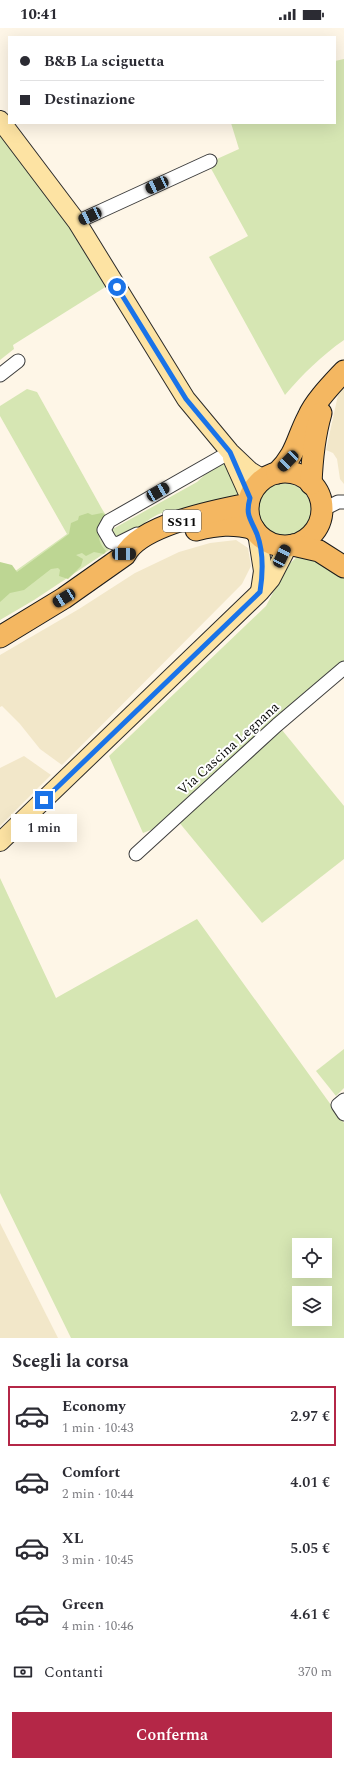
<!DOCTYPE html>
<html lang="it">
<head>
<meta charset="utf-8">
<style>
  body { margin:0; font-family:Spectral,serif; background:#f7f7f7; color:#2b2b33; height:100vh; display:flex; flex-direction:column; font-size:15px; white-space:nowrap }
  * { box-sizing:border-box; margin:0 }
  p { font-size:13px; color:#7c7c81 }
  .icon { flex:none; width:22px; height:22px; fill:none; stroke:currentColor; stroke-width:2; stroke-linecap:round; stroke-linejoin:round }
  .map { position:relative; height:1310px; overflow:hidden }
  .panel { display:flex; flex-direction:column; background:#fff; flex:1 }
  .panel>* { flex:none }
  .guide { position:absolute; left:8px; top:8px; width:328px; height:88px; border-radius:0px; box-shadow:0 4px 16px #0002; display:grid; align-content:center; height:88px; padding:0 12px; background:#fff }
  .tools { position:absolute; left:292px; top:1210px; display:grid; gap:8px }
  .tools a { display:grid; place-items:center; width:40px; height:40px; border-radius:0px; background:#fff; box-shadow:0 4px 16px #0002; font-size:20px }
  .end { position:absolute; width:18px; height:18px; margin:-9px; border:5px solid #1a73e8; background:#fff; box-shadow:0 0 0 2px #fff }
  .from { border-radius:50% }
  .bubble { position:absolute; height:28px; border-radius:0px; background:#fff; box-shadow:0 4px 16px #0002; font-size:13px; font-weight:600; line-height:28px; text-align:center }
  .car { position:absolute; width:12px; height:24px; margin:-12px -6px; border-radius:5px; box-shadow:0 0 3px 1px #0007; background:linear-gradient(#222 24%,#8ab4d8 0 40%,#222 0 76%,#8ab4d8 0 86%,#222 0) }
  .guide b { display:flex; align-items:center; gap:14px; height:38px; font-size:15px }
  .guide b+b { border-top:1px solid #e1e1e2 }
  .guide i { width:10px; height:10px; background:#2b2b33 }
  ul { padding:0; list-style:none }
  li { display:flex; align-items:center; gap:12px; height:60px; margin:0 8px 6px; padding:0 4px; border:2px solid transparent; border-radius:0px }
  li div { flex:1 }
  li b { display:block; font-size:15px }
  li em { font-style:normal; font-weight:600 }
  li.current { border-color:#b42747 }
  li>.icon { width:36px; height:36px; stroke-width:1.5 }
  h2 { padding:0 12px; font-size:18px; line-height:48px }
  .pay { display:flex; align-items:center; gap:10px; height:44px; padding:0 12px; font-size:15px }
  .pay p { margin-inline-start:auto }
  .cta { display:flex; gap:8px; margin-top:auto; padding:8px 12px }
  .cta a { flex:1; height:46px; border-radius:0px; background:#b42747; color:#fff; font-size:16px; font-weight:600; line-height:46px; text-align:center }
  .status { display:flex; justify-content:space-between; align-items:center; height:28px; padding:0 20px; background:#fff; direction:ltr }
  .status svg { height:11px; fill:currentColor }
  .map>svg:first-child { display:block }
  .farmland { fill:#f2e7c9 }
  .green { fill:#d6e6b3; fill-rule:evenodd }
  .forest { fill:#bdd693 }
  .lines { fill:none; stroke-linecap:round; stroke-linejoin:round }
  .street-casing { stroke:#3d3d3d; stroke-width:15 }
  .secondary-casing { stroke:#2c2c2c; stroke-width:20 }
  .primary-casing { stroke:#1b1b1b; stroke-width:23 }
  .street { stroke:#fff; stroke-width:13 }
  .secondary { stroke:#fde3a3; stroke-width:18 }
  .primary { stroke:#f4b761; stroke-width:21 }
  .route { stroke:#1a73e8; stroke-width:5 }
  .labels { text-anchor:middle; stroke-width:4; stroke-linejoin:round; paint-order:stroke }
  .shield { fill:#fff; stroke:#545454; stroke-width:1 }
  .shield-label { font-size:13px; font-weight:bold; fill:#0a0a0a }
  .street-label { font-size:14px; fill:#0a0a0a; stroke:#fff }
</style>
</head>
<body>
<div class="status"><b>10:41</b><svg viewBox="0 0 49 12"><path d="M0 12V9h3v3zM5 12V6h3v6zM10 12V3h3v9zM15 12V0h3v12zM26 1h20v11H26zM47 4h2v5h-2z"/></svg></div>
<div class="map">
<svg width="344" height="1310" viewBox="0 0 344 1310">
  <rect width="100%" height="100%" fill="#fef6e7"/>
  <g class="farmland">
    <path d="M344 359V456L340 451 337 431 333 425 326 422 338 367Z"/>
    <path d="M236 512 248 520 251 538 242 556 62 737 40 721 20 696 2 678 0 679V627L79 581 135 545 179 524 210 515Z"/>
    <path d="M24 728 51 747 0 798V740Z"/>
    <path d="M0 1195 58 1310H0Z"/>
  </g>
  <g class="green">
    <path d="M344 31V312C321 328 303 346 285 367L209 229 248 208 208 135 239 121 231 95H335V33Z"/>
    <path d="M0 103 78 206 107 258 13 317 14 321 0 332Z"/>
    <path d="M27 361 37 364 102 481 89 490 102 481 107 489 100 498V510L111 521 34 572 0 592V554L67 506 0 388V378Z"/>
    <path d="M226 434 239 465C226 480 192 477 174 482 169 483 164 484 159 486 145 492 132 508 116 510L111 502 197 454 209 443Z"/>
    <circle cx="284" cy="482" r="27"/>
    <path d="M304 526 344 549V634L156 800 143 805 109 728 266 578 287 538 297 529Z"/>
    <path d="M282 702 344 778V831L262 895 178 793Z"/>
    <path d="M0 850 56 970 197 891 344 1095V1310H71L0 1165ZM299 1217H325V1243H299ZM299 1265H325V1291H299Z"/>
    <path d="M344 1021V1060L336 1068 316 1043Z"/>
  </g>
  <path class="forest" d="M88 485 92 487 102 485 106 487C100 501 94 510 106 523L104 526 94 524 86 528 82 525 76 527 83 531 81 538 68 551 59 548 60 542 58 540 51 541 24 562 10 565 0 574V534L12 537 17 544 69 506 71 495 78 492 79 488Z"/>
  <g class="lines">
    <g class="street-casing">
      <g id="street">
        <path d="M77 194 210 133"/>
        <path d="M0 347 18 333"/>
        <path d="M322 482 338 474H344"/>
        <path d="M137 506 117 516 111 514 104 502 109 493 230 424"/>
        <path d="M136 826 277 697 344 640"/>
        <path d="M344 1072 338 1077 344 1086"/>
      </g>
    </g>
    <g class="secondary-casing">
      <g id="secondary">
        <path d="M0 92 77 194 186 371 230 424 250 443 263 451"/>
        <path d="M232 430 250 470"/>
        <path d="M257 505 263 543 260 563"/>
        <path d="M0 814 260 564 271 551 288 518"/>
      </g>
    </g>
    <g class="primary-casing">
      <g id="primary">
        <circle cx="285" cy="481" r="37"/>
        <path d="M277 445C297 425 296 412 308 389 315 373 332 356 344 343"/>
        <path d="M311 456C312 431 314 409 321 385"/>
        <path d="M196 502C218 497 232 495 254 501"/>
        <path d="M293 517 319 523 344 539"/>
        <path d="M0 609 64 570 125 527C140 497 217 482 248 476"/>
      </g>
    </g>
    <use href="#street" class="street"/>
    <use href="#secondary" class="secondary"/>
    <use href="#primary" class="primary"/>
  </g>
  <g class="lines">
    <path class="route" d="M44 772 260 564C263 545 264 525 257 506 251 491 245 488 250 470L230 424 186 371 117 259"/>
  </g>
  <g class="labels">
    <rect class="shield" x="163" y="482" width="38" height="22" rx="3"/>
    <g class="shield-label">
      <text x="182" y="498">SS11</text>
    </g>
    <g class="street-label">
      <text transform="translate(228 720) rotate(-42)" y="5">Via Cascina Legnana</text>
    </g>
  </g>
</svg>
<div class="tools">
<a><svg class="icon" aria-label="locate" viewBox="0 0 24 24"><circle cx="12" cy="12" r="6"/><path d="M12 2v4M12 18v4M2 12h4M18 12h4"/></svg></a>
<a><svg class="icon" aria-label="layers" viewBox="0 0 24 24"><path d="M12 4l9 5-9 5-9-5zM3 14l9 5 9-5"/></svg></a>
</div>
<i class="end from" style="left:117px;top:259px"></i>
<i class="end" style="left:44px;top:772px"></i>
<div class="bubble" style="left:11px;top:786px;width:66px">1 min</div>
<i class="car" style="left:157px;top:157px;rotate:245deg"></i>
<i class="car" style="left:90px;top:188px;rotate:245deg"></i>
<i class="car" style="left:288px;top:433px;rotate:225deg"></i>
<i class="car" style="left:158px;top:464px;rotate:60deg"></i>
<i class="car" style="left:124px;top:526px;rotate:89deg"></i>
<i class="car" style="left:282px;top:528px;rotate:26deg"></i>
<i class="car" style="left:64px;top:570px;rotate:239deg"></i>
<div class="guide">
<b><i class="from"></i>B&amp;B La sciguetta</b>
<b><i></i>Destinazione</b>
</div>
</div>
<section class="panel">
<h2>Scegli la corsa</h2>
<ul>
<li class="current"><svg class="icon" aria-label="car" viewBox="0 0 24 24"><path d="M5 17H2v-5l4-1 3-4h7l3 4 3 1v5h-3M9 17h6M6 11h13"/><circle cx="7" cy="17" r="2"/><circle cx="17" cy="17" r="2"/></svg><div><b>Economy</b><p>1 min · 10:43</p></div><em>2.97 €</em></li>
<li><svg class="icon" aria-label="car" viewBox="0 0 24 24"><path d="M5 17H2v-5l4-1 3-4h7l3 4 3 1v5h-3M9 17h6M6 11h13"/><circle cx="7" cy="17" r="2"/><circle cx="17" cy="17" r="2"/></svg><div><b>Comfort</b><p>2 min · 10:44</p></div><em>4.01 €</em></li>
<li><svg class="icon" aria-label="car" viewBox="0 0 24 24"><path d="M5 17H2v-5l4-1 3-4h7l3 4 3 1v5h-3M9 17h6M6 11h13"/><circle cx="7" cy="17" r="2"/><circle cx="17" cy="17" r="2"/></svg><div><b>XL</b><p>3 min · 10:45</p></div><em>5.05 €</em></li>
<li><svg class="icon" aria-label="car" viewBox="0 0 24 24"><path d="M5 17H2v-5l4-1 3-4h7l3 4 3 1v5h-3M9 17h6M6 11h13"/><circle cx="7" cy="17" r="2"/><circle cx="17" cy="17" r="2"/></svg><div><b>Green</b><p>4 min · 10:46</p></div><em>4.61 €</em></li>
</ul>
<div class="pay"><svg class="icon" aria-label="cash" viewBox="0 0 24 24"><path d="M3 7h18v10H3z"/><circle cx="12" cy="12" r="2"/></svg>Contanti<p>370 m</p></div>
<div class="cta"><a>Conferma</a></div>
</section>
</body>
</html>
